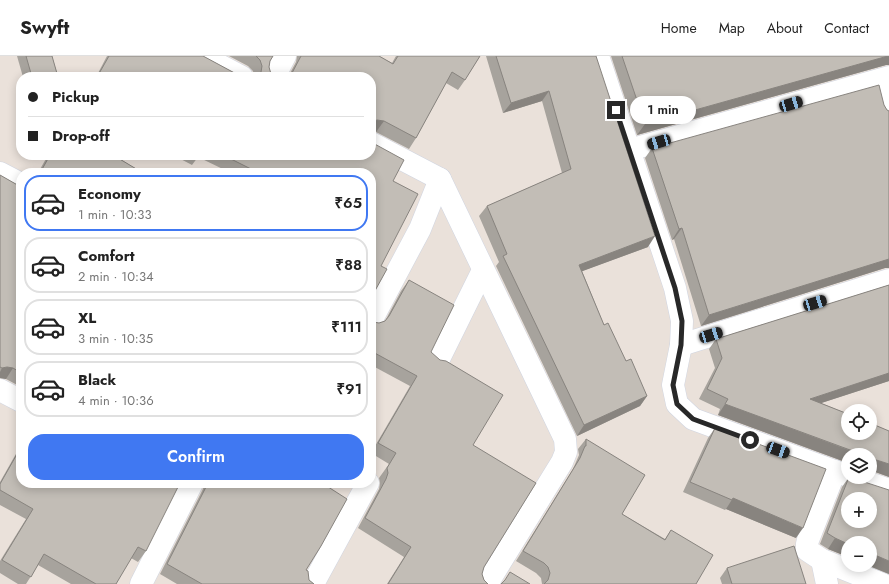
<!DOCTYPE html>
<html lang="en">
<head>
<meta charset="utf-8">
<style>
  body { margin:0; font-family:Jost,sans-serif; background:#f2f2f2; color:#222; height:100vh; display:flex; flex-direction:column; font-size:15px; white-space:nowrap }
  * { box-sizing:border-box; margin:0 }
  p { font-size:13px; color:#767676 }
  .icon { flex:none; width:22px; height:22px; fill:none; stroke:currentColor; stroke-width:2; stroke-linecap:round; stroke-linejoin:round }
  .map { position:relative; flex:1; overflow:hidden }
  .drawer { position:absolute; left:16px; top:112px; width:360px; height:320px; display:flex; flex-direction:column; background:#fff; border-radius:16px; box-shadow:0 2px 10px #0003 }
  .drawer>* { flex:none }
  .top-card { position:absolute; left:16px; top:16px; width:360px; height:88px; border-radius:16px; box-shadow:0 2px 10px #0003; display:grid; align-content:center; height:88px; padding:0 12px; background:#fff }
  .buttons { position:absolute; left:841px; top:348px; display:grid; gap:8px }
  .buttons a { display:grid; place-items:center; width:36px; height:36px; border-radius:50%; background:#fff; box-shadow:0 2px 10px #0003; font-size:20px }
  .end { position:absolute; width:18px; height:18px; margin:-9px; border:5px solid #282828; background:#fff; box-shadow:0 0 0 2px #fff }
  .from { border-radius:50% }
  .bubble { position:absolute; height:28px; border-radius:14px; background:#fff; box-shadow:0 2px 10px #0003; font-size:13px; font-weight:600; line-height:28px; text-align:center }
  .car { position:absolute; width:12px; height:24px; margin:-12px -6px; border-radius:5px; box-shadow:0 0 3px 1px #0007; background:linear-gradient(#222 24%,#8ab4d8 0 40%,#222 0 76%,#8ab4d8 0 86%,#222 0) }
  .top-card b { display:flex; align-items:center; gap:14px; height:38px; font-size:15px }
  .top-card b+b { border-top:1px solid #e0e0e0 }
  .top-card i { width:10px; height:10px; background:#222 }
  ul { padding:7px 0 0; list-style:none }
  li { display:flex; align-items:center; gap:12px; height:56px; margin:0 8px 6px; padding:0 4px; border:2px solid #e0e0e0; border-radius:16px }
  li div { flex:1 }
  li b { display:block; font-size:15px }
  li em { font-style:normal; font-weight:600 }
  li.selected { border-color:#4078f2 }
  li>.icon { width:36px; height:36px; stroke-width:1.5 }
  .cta { display:flex; gap:8px; margin-top:auto; padding:8px 12px }
  .cta a { flex:1; height:46px; border-radius:16px; background:#4078f2; color:#fff; font-size:16px; font-weight:600; line-height:46px; text-align:center }
  header { display:flex; align-items:center; gap:24px; box-sizing:border-box; height:56px; padding:0 20px; background:#fff; border-bottom:1px solid #e0e0e0 }
  header strong { font-size:19px }
  nav { display:flex; gap:22px; margin-inline-start:auto; font-size:14px }
  .map>svg:first-child { display:block }
  .lines { fill:none; stroke-linecap:round; stroke-linejoin:round }
  .street-casing { stroke:#d0d5e1; stroke-width:23 }
  .street { stroke:#fff; stroke-width:22 }
  .wall { fill:#a7a39d }
  .shaded-wall { fill:#88847f }
  .building { fill:#c2bdb6; stroke:#88847f; fill-rule:evenodd }
  .route { stroke:#282828; stroke-width:5 }
</style>
</head>
<body>
<header>
<strong>Swyft</strong>
<nav><a>Home</a><a>Map</a><a>About</a><a>Contact</a></nav>
</header>
<div class="map">
<svg width="889" height="528" viewBox="0 0 889 528">
  <rect width="100%" height="100%" fill="#eae1da"/>
  <g class="lines">
    <g class="street-casing">
      <g id="street">
        <path d="M202 0 242 21"/>
        <path d="M598 0 675 232 682 265 681 289 673 329 677 348 693 363 848 420"/>
        <path d="M274 21 285 0"/>
        <path d="M880 24 889 56"/>
        <path d="M371 87 440 123 565 383 566 396 562 406 487 528"/>
        <path d="M629 94 889 21"/>
        <path d="M0 117 21 128"/>
        <path d="M371 265 420 173 440 123"/>
        <path d="M681 289 889 224"/>
        <path d="M439 303 483 214"/>
        <path d="M0 334 21 345"/>
        <path d="M835 415 808 484 807 488V494L822 504 882 528"/>
        <path d="M852 421 889 434"/>
        <path d="M822 504 827 528"/>
        <path d="M141 528 192 427"/>
        <path d="M313 528 368 427"/>
      </g>
    </g>
    <use href="#street" class="street"/>
  </g>
  <g class="wall">
    <path d="M17 0H52L58 21H23Z"/>
    <path d="M107 0H203L242 21H96Z"/>
    <path d="M229 0H273L270 5 269 11 271 18 275 21H254L253 15 248 10Z"/>
    <path d="M297 0H379L392 7 396 0H480L465 24 458 34 446 27 416 82 409 93 376 76 288 21 296 6Z"/>
    <path d="M486 0H596L648 191 582 215 604 269 647 340 640 350 577 380 496 210 499 206 479 160 487 150 562 117 542 45 503 57Z"/>
    <path d="M611 0H889V9H886L637 79Z"/>
    <path d="M884 49 887 54 889 55V212H885L701 270 674 183 672 184 645 102 652 92Z"/>
    <path d="M48 99H113L143 117H38Z"/>
    <path d="M173 99H371L393 125 381 210 371 242V117H231L198 101 192 109Z"/>
    <path d="M0 119 21 131V331L6 323 0 322Z"/>
    <path d="M409 224 431 296 473 389 484 511 482 518 484 524 488 528H387L404 501 358 472 379 433 380 427 379 422 389 408 371 397 410 330 371 309V264L373 266 379 267 385 265 401 235Z"/>
    <path d="M889 229V325L821 347 889 375V421L870 414 848 399V407L718 359 720 353 699 343 715 312 709 293 716 283Z"/>
    <path d="M715 372 796 482 726 453 725 454 683 436 708 382Z"/>
    <path d="M586 383 622 458 665 483 671 474 696 528H542L541 522 536 517 516 505 573 413 579 399 578 393Z"/>
    <path d="M21 389V427L146 495 138 506 131 502 116 528H71L38 509 26 528H18L0 517V505L26 463 0 449V426Z"/>
    <path d="M849 421 889 518 867 509H870L848 487V501L828 493 820 488 842 431Z"/>
    <path d="M204 427H322L306 514 309 524 314 528H177L160 518 203 433Z"/>
    <path d="M727 512 806 528H722L720 522Z"/>
  </g>
  <g class="shaded-wall">
    <path d="M888 0H889V9H886L637 79 645 68Z"/>
    <path d="M549 35 542 45 503 57 511 47Z"/>
    <path d="M377 64 384 65 376 76 371 75V67L372 66Z"/>
    <path d="M682 172 674 183 672 184 679 173Z"/>
    <path d="M655 180 648 191 572 219 579 209Z"/>
    <path d="M889 203V212H885L701 270 709 259Z"/>
    <path d="M7 311 13 312 6 323 0 322V316L2 312Z"/>
    <path d="M889 317V325L803 353 810 343Z"/>
    <path d="M647 340 640 350 577 380 584 369Z"/>
    <path d="M725 348 862 399H848V407L718 359Z"/>
    <path d="M870 402 889 408V421L870 414Z"/>
    <path d="M733 442 803 472 796 482 726 453Z"/>
    <path d="M835 482 848 488V501L828 493Z"/>
    <path d="M870 497 889 505V518L867 509H870Z"/>
  </g>
  <g class="building">
    <path d="M26 0H52L58 21H32Z"/>
    <path d="M109 0H203L242 21H97Z"/>
    <path d="M256 0H273L270 5 269 11 271 18 275 21H256L261 16 262 10 260 4Z"/>
    <path d="M301 0H379L393 8 398 0H480L465 24 452 16 416 82 384 65 377 64 372 66 371 67V21H288L292 17Z"/>
    <path d="M496 0H596L655 180 579 209 604 269 608 267 626 305 631 303 647 340 584 369 503 200 507 198 487 150 571 113 549 35 511 47Z"/>
    <path d="M622 0H888L645 68Z"/>
    <path d="M879 29 884 49 887 54 889 55V203L709 259 682 172 679 173 652 92Z"/>
    <path d="M371 86 404 104 393 125 418 138 381 210 387 213 371 242V117H249L251 113 223 99H371Z"/>
    <path d="M50 99H113L143 117H40Z"/>
    <path d="M0 119 21 131V317L13 312 7 311 2 312 0 311Z"/>
    <path d="M409 224 454 249 431 296 440 304 446 305 503 339 473 389 536 427 484 511 482 518 484 524 488 528H388L411 491 365 462 386 423 388 417 387 412 396 397 378 387 417 320 371 295V264L373 266 379 267 385 265 389 260Z"/>
    <path d="M889 229V317L810 343 848 358V377H870V367L889 375V408L870 402V399L861 398 725 348 728 343 707 333 722 302 716 283Z"/>
    <path d="M715 372 826 413 803 472 733 442 732 444 690 426Z"/>
    <path d="M586 383 645 419 622 458 665 484 671 474 713 499 696 528H544L548 524 550 517 548 511 544 507 523 495 580 402 585 390H586Z"/>
    <path d="M21 391V427H180L146 495 138 491 116 528H96L44 498 31 521 2 504 33 453 0 434V428Z"/>
    <path d="M849 421 889 434V505L870 497V487H848V488L835 482 827 477ZM848 443H870V465H848Z"/>
    <path d="M208 427H322L347 443 321 490 306 514 308 515 309 524 314 528H202L167 508Z"/>
    <path d="M794 490 806 528H732L727 512Z"/>
    <path d="M510 516 530 528H501L505 524Z"/>
  </g>
  <g class="lines">
    <path class="route" d="M616 54 675 232 682 265 681 289 673 329 677 348 693 363 750 384"/>
  </g>
</svg>
<div class="buttons">
<a><svg class="icon" aria-label="locate" viewBox="0 0 24 24"><circle cx="12" cy="12" r="6"/><path d="M12 2v4M12 18v4M2 12h4M18 12h4"/></svg></a>
<a><svg class="icon" aria-label="layers" viewBox="0 0 24 24"><path d="M12 4l9 5-9 5-9-5zM3 14l9 5 9-5"/></svg></a>
<a>+</a>
<a>−</a>
</div>
<i class="end from" style="left:750px;top:384px"></i>
<i class="end" style="left:616px;top:54px"></i>
<div class="bubble" style="left:630px;top:40px;width:66px">1 min</div>
<i class="car" style="left:791px;top:48px;rotate:74deg"></i>
<i class="car" style="left:659px;top:86px;rotate:254deg"></i>
<i class="car" style="left:815px;top:247px;rotate:73deg"></i>
<i class="car" style="left:711px;top:279px;rotate:73deg"></i>
<i class="car" style="left:778px;top:394px;rotate:110deg"></i>
<div class="top-card">
<b><i class="from"></i>Pickup</b>
<b><i></i>Drop-off</b>
</div>
<section class="drawer">
<ul>
<li class="selected"><svg class="icon" aria-label="car" viewBox="0 0 24 24"><path d="M5 17H2v-5l4-1 3-4h7l3 4 3 1v5h-3M9 17h6M6 11h13"/><circle cx="7" cy="17" r="2"/><circle cx="17" cy="17" r="2"/></svg><div><b>Economy</b><p>1 min · 10:33</p></div><em>₹65</em></li>
<li><svg class="icon" aria-label="car" viewBox="0 0 24 24"><path d="M5 17H2v-5l4-1 3-4h7l3 4 3 1v5h-3M9 17h6M6 11h13"/><circle cx="7" cy="17" r="2"/><circle cx="17" cy="17" r="2"/></svg><div><b>Comfort</b><p>2 min · 10:34</p></div><em>₹88</em></li>
<li><svg class="icon" aria-label="car" viewBox="0 0 24 24"><path d="M5 17H2v-5l4-1 3-4h7l3 4 3 1v5h-3M9 17h6M6 11h13"/><circle cx="7" cy="17" r="2"/><circle cx="17" cy="17" r="2"/></svg><div><b>XL</b><p>3 min · 10:35</p></div><em>₹111</em></li>
<li><svg class="icon" aria-label="car" viewBox="0 0 24 24"><path d="M5 17H2v-5l4-1 3-4h7l3 4 3 1v5h-3M9 17h6M6 11h13"/><circle cx="7" cy="17" r="2"/><circle cx="17" cy="17" r="2"/></svg><div><b>Black</b><p>4 min · 10:36</p></div><em>₹91</em></li>
</ul>
<div class="cta"><a>Confirm</a></div>
</section>
</div>
</body>
</html>
